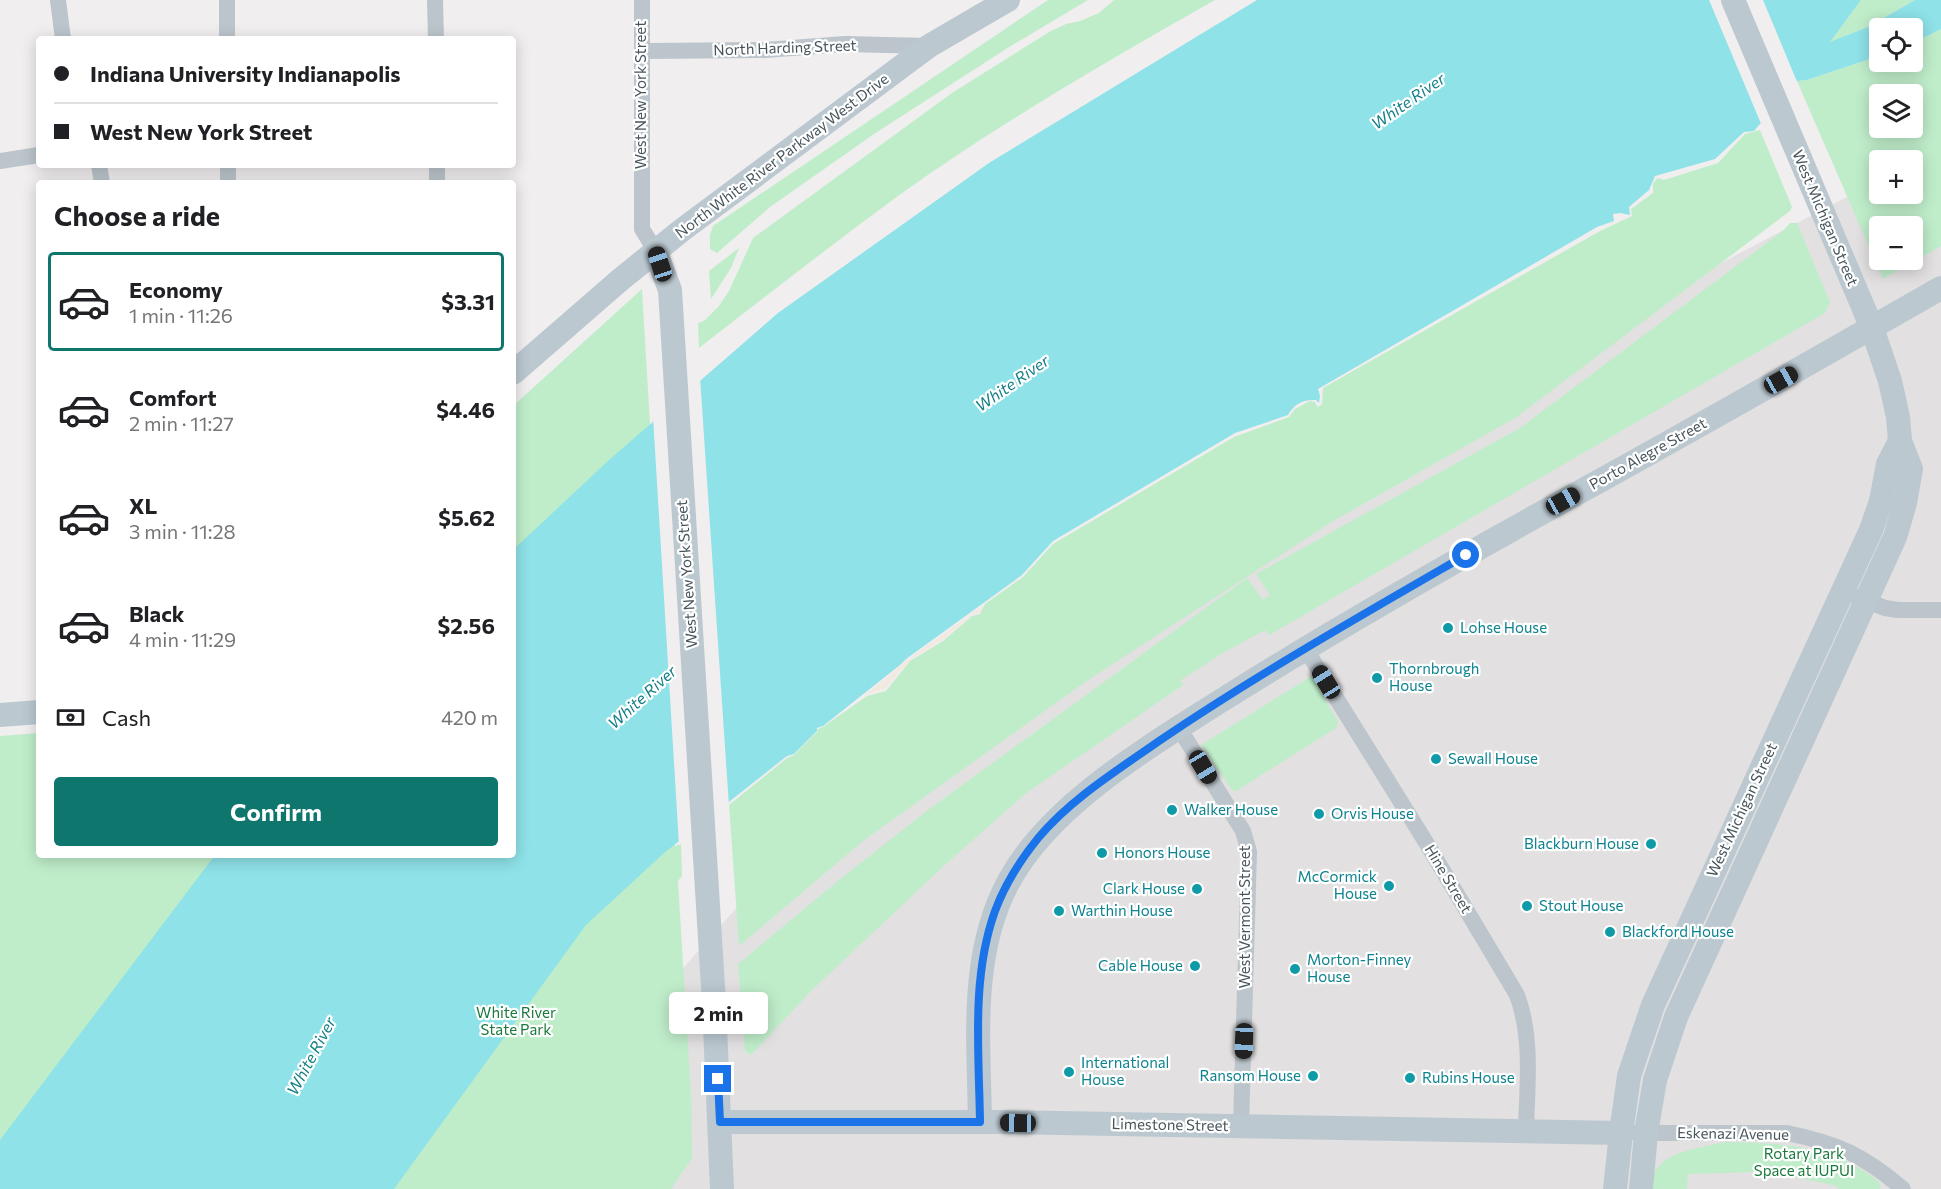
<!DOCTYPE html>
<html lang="en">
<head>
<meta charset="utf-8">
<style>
  body { margin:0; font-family:Commissioner,sans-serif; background:#f6f6f6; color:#202124; height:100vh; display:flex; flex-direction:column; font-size:22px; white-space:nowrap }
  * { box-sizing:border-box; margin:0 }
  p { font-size:20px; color:#757577 }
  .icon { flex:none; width:33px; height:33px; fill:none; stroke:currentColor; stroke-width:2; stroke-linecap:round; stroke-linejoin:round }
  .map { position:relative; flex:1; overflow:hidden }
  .sheet { position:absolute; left:36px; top:180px; width:480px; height:678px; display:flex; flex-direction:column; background:#fff; border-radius:6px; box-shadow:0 3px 15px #0003 }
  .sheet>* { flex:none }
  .banner { position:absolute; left:36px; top:36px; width:480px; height:132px; border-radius:6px; box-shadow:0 3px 15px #0003; display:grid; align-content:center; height:132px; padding:0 18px; background:#fff }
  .buttons { position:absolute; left:1869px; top:18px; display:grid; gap:12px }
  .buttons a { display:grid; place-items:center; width:54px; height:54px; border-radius:6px; background:#fff; box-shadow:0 3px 15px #0003; font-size:30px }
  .end { position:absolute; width:27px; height:27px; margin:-14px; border:8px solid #1a73e8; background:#fff; box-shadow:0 0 0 3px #fff }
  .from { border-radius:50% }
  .bubble { position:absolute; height:42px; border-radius:6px; background:#fff; box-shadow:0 3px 15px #0003; font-size:20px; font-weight:700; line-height:42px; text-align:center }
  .car { position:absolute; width:18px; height:36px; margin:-18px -9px; border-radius:8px; box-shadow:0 0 4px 2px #0007; background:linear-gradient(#222 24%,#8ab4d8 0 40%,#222 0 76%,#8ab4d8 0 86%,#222 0) }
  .banner b { display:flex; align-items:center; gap:21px; height:57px; font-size:22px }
  .banner b+b { border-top:2px solid #e0e0e0 }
  .banner i { width:15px; height:15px; background:#202124 }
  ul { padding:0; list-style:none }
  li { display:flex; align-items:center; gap:18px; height:99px; margin:0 12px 9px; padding:0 6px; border:3px solid transparent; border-radius:6px }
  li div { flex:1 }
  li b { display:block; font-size:22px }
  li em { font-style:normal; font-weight:700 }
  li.on { border-color:#0f766e }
  li>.icon { width:54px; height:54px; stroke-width:1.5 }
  h2 { padding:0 18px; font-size:27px; line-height:72px }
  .pay { display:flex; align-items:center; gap:15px; height:66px; padding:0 18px; font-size:22px }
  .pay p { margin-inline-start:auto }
  .primary-button { display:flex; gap:12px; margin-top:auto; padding:12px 18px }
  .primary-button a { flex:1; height:69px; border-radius:6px; background:#0f766e; color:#fff; font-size:24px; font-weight:700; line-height:69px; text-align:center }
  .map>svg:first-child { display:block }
  .education { fill:#e2e0e0; fill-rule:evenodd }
  .green { fill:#bfedca; fill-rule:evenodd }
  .sand { fill:#f2e9e0 }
  .water { fill:#8ee2e8 }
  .pier { fill:#f1eeef }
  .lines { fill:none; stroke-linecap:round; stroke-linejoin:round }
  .street { stroke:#bbc5cb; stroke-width:16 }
  .secondary { stroke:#bbc8d0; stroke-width:24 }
  .route { stroke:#1a73e8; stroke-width:8 }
  .culture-dot { fill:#0f9aa8; stroke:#fff; stroke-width:2 }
  .labels { text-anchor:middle; stroke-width:4.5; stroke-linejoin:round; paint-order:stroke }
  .street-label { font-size:15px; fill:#47555b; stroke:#fff }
  .culture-label { font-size:15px; fill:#0d838f; stroke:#fff; text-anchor:start }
  .park-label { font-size:15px; fill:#1b793c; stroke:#fff }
  .water-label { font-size:16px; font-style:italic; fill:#137f86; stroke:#fff }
</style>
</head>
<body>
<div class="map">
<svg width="1941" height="1189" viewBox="0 0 1941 1189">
  <rect width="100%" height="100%" fill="#f1eeef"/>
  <path class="education" d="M1941 148V1189H487L835 797 1346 460 1879 180 1880 194H1912ZM1880 226H1912V260H1880Z"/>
  <g class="green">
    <path d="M1048 0H1088L1006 49 874 134 770 207 717 253 710 249V235L713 226Z"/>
    <path d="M1114 0H1215C1107 61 999 124 898 196 831 245 765 297 699 348L698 323 704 321 719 306 729 291 753 238 952 93 1049 32 1066 24 1080 21 1099 13Z"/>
    <path d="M1861 0H1915L1868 27 1829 43Z"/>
    <path d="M1941 29V246L1883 279 1797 81 1807 80 1879 56 1880 62H1912L1913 43ZM1880 94H1912V128H1880ZM1880 160H1912V194H1880ZM1880 226H1912V260H1880Z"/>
    <path d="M1760 130 1792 207 1790 211 1515 418 1333 521 1085 682 863 841 739 946 729 805 787 758 794 755 817 732 818 729 823 727 867 696 886 691 910 661 943 641 972 616 980 614 985 604 1023 577 1053 544 1234 437 1289 417 1295 409 1310 401 1315 402 1318 407 1322 404 1323 388 1600 231 1632 216 1631 209 1653 193V183L1658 178 1664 180 1718 163 1745 134Z"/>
    <path d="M1790 223H1797L1830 302 1825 313 1269 635 1265 630 1221 654 1181 680 1183 685 1025 794 947 863 811 991 751 1055 745 1051 738 964 839 880 928 810 1247 578 1263 600 1270 595 1256 574 1520 428 1784 230Z"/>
    <path d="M739 248 731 268 711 299 709 271Z"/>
    <path d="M642 289 675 846 681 844 682 876 678 881 691 1095 692 1158 671 1189H0V736L39 733V855H513V406Z"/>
    <path d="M1312 676 1338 722 1336 728 1236 791 1232 790 1201 745Z"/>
    <path d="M1725 1142C1780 1143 1837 1145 1880 1183V1189H1839L1836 1186 1805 1179 1757 1172 1688 1174 1687 1189H1651C1651 1185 1651 1178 1653 1175 1664 1150 1702 1148 1725 1142Z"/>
  </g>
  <path class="sand" d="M984 605 980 613 972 615 943 639 910 660 884 689 867 694 907 660Z"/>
  <path class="water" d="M1257 0H1861L1830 42 1868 27 1915 0H1941V29L1913 43 1912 28H1880L1879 56 1807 80 1797 81 1754 131 1744 132 1715 159 1655 176 1649 190 1629 207 1630 215 1620 213 1613 214 1614 221 1597 227 1318 389 1320 396 1319 403 1316 400C1303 399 1294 404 1288 415L1235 433 1053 541 1022 575 906 659 900 665 823 726 817 728V731L794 754 787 756 664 853 586 925 394 1189H0V1140L215 855H513V550L609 460 778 313 989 163Z"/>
  <g class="pier">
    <path d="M1709 0H1763L1798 84 1762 126Z"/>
    <path d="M700 377 729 806 679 845 653 417Z"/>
  </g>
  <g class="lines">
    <g class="street">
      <path d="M58 0 63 39"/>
      <path d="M227 0V39"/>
      <path d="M435 0 436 39"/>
      <path d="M642 0V229L655 250"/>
      <path d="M642 51 765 50 845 44 929 46"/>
      <path d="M0 161 39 155"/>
      <path d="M99 165 102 183"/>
      <path d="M228 165V183"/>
      <path d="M437 165V183"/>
      <path d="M1857 597 1885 608 1898 610H1941"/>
      <path d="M1305 648 1427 844 1517 995C1533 1038 1527 1086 1526 1130"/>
      <path d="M1179 728 1243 831 1249 852 1241 1125"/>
      <path d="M1636 1133H1787C1837 1143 1865 1156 1903 1189"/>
    </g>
    <g class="secondary">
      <path d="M655 250 670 290 714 1003 722 1189"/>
      <path d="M513 373 620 280 682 230 929 46 1008 0"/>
      <path d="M0 715 39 712"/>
      <path d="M720 1122H1001L1621 1133"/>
      <path d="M980 1122C979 1042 969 954 1009 881 1050 805 1147 748 1219 702 1333 630 1449 564 1567 499 1692 430 1817 359 1941 288"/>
      <path d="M1615 1189 1621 1133 1629 1076 1653 1005 1871 530 1881 501 1888 464 1900 441"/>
      <path d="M1641 1189 1646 1133 1655 1080 1676 1017 1895 537 1905 503 1911 469 1900 441 1898 417 1890 381 1872 328 1733 0"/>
    </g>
  </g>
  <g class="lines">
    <path class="route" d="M718 1079 720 1122H980C979 1052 971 978 995 911 1005 884 1021 859 1039 837 1072 798 1118 770 1159 741 1258 674 1362 615 1466 555"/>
  </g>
  <g class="culture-dot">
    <circle cx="1448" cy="628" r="6"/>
    <circle cx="1377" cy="678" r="6"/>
    <circle cx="1436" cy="759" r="6"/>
    <circle cx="1172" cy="810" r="6"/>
    <circle cx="1319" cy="814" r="6"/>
    <circle cx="1651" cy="844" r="6"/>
    <circle cx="1102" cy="853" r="6"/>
    <circle cx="1389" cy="886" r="6"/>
    <circle cx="1197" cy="889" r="6"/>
    <circle cx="1527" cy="906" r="6"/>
    <circle cx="1059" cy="911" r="6"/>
    <circle cx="1610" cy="932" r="6"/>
    <circle cx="1195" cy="966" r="6"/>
    <circle cx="1295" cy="969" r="6"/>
    <circle cx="1069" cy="1072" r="6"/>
    <circle cx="1313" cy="1076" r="6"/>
    <circle cx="1410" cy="1078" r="6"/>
  </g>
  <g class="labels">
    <g class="street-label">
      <text transform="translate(785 48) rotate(-2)" y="5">North Harding Street</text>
      <text transform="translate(641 95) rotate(-90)" y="5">West New York Street</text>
      <text transform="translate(782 156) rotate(-37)" y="5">North White River Parkway West Drive</text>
      <text transform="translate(1825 218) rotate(67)" y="5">West Michigan Street</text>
      <text transform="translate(1648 454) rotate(-29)" y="5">Porto Alegre Street</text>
      <text transform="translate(687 574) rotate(-94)" y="5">West New York Street</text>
      <text transform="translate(1742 810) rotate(-65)" y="5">West Michigan Street</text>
      <text transform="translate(1448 879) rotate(59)" y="5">Hine Street</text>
      <text transform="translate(1245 917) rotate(-90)" y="5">West Vermont Street</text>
      <text transform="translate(1170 1125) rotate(1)" y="5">Limestone Street</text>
      <text transform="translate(1733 1134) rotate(1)" y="5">Eskenazi Avenue</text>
    </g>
    <g class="culture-label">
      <text x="1460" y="633">Lohse House</text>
      <text x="1389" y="674">Thornbrough<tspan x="1389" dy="17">House</tspan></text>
      <text x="1448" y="764">Sewall House</text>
      <text x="1184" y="815">Walker House</text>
      <text x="1331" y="819">Orvis House</text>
      <text x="1639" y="849" text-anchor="end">Blackburn House</text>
      <text x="1114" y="858">Honors House</text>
      <text x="1377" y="882" text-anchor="end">McCormick<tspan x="1377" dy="17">House</tspan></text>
      <text x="1185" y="894" text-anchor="end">Clark House</text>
      <text x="1539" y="911">Stout House</text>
      <text x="1071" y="916">Warthin House</text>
      <text x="1622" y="937">Blackford House</text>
      <text x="1307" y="965">Morton-Finney<tspan x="1307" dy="17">House</tspan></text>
      <text x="1183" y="971" text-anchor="end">Cable House</text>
      <text x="1081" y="1068">International<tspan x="1081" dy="17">House</tspan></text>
      <text x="1301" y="1081" text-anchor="end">Ransom House</text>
      <text x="1422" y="1083">Rubins House</text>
    </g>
    <g class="park-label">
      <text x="516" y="1018">White River<tspan x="516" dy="17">State Park</tspan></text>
      <text x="1804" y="1159">Rotary Park<tspan x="1804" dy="17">Space at IUPUI</tspan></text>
    </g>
    <g class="water-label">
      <text transform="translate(1408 101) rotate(-35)" y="6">White River</text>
      <text transform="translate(1012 383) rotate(-35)" y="6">White River</text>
      <text transform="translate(642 697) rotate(-42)" y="6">White River</text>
      <text transform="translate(311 1056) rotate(-62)" y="6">White River</text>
    </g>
  </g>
</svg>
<div class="buttons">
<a><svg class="icon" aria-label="locate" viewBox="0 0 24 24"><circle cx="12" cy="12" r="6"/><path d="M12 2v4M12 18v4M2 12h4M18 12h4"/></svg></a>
<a><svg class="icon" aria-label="layers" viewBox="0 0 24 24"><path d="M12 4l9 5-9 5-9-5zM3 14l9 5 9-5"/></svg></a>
<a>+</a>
<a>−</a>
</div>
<i class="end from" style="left:1466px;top:555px"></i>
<i class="end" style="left:718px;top:1079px"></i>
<div class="bubble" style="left:669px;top:992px;width:99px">2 min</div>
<i class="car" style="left:660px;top:264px;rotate:342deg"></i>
<i class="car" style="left:1781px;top:380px;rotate:61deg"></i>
<i class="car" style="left:1563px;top:501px;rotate:61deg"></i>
<i class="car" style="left:1326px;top:682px;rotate:328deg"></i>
<i class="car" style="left:1203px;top:767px;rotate:149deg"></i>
<i class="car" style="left:1244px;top:1041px;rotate:182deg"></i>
<i class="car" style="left:1018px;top:1123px;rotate:271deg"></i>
<div class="banner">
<b><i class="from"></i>Indiana University Indianapolis</b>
<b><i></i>West New York Street</b>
</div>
<section class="sheet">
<h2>Choose a ride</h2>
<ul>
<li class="on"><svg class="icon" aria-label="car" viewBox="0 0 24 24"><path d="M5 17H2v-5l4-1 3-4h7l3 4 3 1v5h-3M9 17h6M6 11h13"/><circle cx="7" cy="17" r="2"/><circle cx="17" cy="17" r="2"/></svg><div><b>Economy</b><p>1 min · 11:26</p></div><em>$3.31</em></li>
<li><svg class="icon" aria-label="car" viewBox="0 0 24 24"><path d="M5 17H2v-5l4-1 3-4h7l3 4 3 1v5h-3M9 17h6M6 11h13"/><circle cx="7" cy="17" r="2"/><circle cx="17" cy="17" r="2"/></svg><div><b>Comfort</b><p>2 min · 11:27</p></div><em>$4.46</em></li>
<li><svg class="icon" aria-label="car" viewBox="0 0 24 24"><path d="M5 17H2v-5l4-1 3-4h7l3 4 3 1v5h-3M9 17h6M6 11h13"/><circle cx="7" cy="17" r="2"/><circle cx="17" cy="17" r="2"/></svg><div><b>XL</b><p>3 min · 11:28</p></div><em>$5.62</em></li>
<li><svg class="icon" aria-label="car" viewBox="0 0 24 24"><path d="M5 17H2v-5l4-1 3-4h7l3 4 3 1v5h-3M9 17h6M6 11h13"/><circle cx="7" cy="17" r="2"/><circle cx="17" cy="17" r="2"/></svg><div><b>Black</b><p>4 min · 11:29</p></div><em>$2.56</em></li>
</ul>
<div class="pay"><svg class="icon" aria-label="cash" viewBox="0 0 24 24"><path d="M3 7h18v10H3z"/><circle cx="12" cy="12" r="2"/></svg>Cash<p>420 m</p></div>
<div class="primary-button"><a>Confirm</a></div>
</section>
</div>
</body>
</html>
